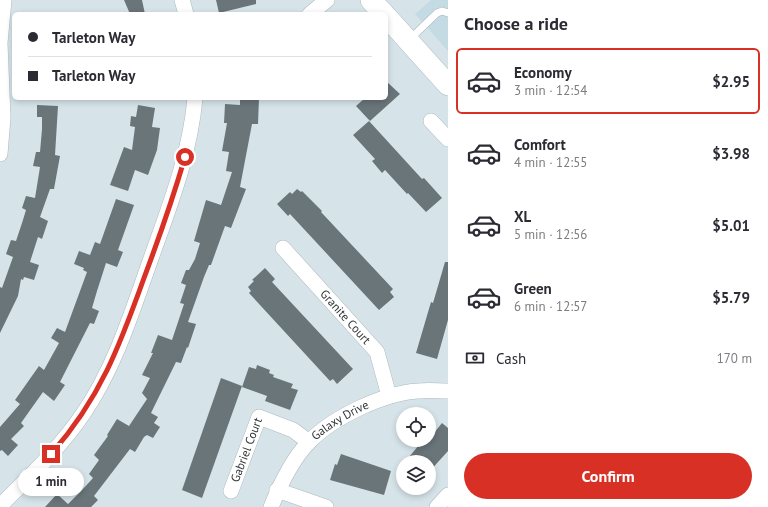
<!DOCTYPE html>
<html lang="en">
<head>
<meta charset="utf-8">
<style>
  body { margin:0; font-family:"PT Sans",sans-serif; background:#f2f2f3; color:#2b2b33; height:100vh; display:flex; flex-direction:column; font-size:15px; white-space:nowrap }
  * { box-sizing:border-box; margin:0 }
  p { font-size:13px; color:#7c7c81 }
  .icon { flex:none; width:22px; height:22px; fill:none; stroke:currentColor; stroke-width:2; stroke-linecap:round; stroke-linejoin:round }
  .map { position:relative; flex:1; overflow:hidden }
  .side { display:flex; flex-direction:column; background:#fff; width:320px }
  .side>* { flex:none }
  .guide { position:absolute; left:12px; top:12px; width:376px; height:88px; border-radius:6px; box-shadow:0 2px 6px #0003; display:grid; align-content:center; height:88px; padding:0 16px; background:#fff }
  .tools { position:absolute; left:396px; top:407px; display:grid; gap:8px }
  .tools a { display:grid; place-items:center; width:40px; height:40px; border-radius:50%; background:#fff; box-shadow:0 2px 6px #0003; font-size:20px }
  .end { position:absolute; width:18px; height:18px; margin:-9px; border:5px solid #d93025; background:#fff; box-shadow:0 0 0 2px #fff }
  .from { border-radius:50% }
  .bubble { position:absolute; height:28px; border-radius:14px; background:#fff; box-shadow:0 2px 6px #0003; font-size:13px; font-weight:600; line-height:28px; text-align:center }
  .guide b { display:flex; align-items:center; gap:14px; height:38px; font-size:15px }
  .guide b+b { border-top:1px solid #e1e1e2 }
  .guide i { width:10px; height:10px; background:#2b2b33 }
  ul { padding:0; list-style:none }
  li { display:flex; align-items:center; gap:12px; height:66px; margin:0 8px 6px; padding:0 8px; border:2px solid transparent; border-radius:6px }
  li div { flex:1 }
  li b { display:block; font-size:15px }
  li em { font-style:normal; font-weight:600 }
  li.active { border-color:#d93025 }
  li>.icon { width:36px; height:36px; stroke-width:1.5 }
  h2 { padding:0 16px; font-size:18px; line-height:48px }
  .pay { display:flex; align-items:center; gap:10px; height:44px; padding:0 16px; font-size:15px }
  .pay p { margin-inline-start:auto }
  .button { display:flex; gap:8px; margin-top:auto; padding:8px 16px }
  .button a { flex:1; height:46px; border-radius:24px; background:#d93025; color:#fff; font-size:16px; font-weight:600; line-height:46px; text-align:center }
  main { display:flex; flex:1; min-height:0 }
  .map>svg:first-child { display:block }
  .built { fill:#c4dbe3 }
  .building { fill:#697579 }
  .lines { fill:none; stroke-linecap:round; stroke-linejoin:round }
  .lane-casing { stroke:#adbabf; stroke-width:8 }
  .street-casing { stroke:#adbabf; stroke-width:16 }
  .secondary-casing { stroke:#adbabf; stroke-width:22 }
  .lane { stroke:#fff; stroke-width:7 }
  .street { stroke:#fff; stroke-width:15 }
  .secondary { stroke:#fff; stroke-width:21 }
  .route { stroke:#d93025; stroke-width:5 }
  .labels { text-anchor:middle; stroke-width:4; stroke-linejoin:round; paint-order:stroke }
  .street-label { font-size:12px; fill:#313638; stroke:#d6e4e9 }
</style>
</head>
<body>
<main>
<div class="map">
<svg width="448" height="507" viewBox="0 0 448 507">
  <rect width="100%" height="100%" fill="#d6e4e9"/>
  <path class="built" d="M431 0H448V51L415 14Z"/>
  <g class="building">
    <path d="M124 0H142L145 14H130Z"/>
    <path d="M216 0H256V4L219 13Z"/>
    <path d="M386 81 400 94 370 121 356 106 365 98H386Z"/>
    <path d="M240 98H259L258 124H252L240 187 246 189 231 228 225 226 211 265H209L204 277 188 322 196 324 188 348 187 347 181 363 176 362 151 413 158 417 154 423 160 427 153 438 147 435 144 437 135 452 130 449 94 496 98 500 91 507H45L57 494 68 504 83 489 93 478 89 474 99 460 94 455 108 436 107 435 117 419 129 426 147 399 142 393 150 378 142 375 153 353H151L158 335 172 340 184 304 180 303 186 285 181 283 186 270H189L195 259 200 243 194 241 206 200 221 205 232 172 226 171 229 152 222 151 227 123H224L225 104 240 105Z"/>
    <path d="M37 105 58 106 55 155 60 156 54 189H50L40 217 48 221 42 239 38 237 30 262 39 265 34 280 24 277 23 280 21 279 18 296 0 333V287L2 288 13 257 6 254 11 240 16 241 22 223 26 210 22 208 26 196 35 198 40 167 33 166 36 152H40L42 129V117H37Z"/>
    <path d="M138 105 155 108 152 127 160 128 157 150 148 175 135 170 128 191 110 185 124 147 132 150 135 127 130 126 131 116 136 117Z"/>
    <path d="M369 121 422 179 424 178 442 198 426 212 408 193 407 194 385 170 382 173 372 161 375 159 353 135Z"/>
    <path d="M297 189 301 192 302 191 322 211 321 212 393 289 390 292 394 297 379 310 290 214 288 216 277 204 290 192 292 194Z"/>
    <path d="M116 199 134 205 118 250 123 252 117 267 106 263 97 291 92 308 99 311 94 324 90 323 60 382 65 385 54 401 43 392 21 423 24 426 11 439 18 445 8 456 2 450 0 451V427L20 404 15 400 39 366 44 370 59 343 51 338 57 328 65 332 87 272 83 270 84 268 74 264 79 251 90 255 95 242 100 244Z"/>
    <path d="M445 262H448V320L437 359 416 353 431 302 433 303Z"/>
    <path d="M265 268 275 279 272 282 353 369 337 384 333 379 330 381 249 293 251 291 248 287 254 281 252 280Z"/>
    <path d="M257 365 270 370 269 373 274 375 273 377 293 384 291 388 298 390 290 410 265 401 267 396 242 387 249 367 256 369Z"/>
    <path d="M221 378 242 386 202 498 182 490Z"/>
    <path d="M442 423 448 428V451L429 472V462H405L423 440H429V428L434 433Z"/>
    <path d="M341 454 391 471 384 495 330 480 335 464 337 465Z"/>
  </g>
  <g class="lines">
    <g class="lane-casing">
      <path id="lane" d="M410 39 437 13 442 11 448 13"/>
    </g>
    <g class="street-casing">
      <g id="street">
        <path d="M182 0 186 14"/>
        <path d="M310 14 327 0"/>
        <path d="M431 121 448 139"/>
        <path d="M0 154 3 118 0 43 4 0"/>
        <path id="s1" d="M283 248 377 352 389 396"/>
        <path d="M277 490 326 507"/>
        <path id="s2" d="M231 491 259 417 293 430 309 442"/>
        <path d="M0 506C29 477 60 448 83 414 114 369 131 315 149 264 168 210 190 156 195 98"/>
        <path id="s3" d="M271 507C280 485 292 459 309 442 333 417 384 393 418 391 428 390 438 391 448 391"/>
        <path d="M437 507 448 495"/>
      </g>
    </g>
    <g class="secondary-casing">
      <g id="secondary">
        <path d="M371 0 384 14"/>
        <path d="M386 16 448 85"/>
      </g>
    </g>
    <use href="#lane" class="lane"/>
    <use href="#street" class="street"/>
    <use href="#secondary" class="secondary"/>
  </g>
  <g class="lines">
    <path class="route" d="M51 454C100 399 120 345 144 278 159 238 173 198 185 157"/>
  </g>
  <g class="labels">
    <g class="street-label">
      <text dy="4" stroke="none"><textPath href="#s1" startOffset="93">Granite Court</textPath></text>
      <text dy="4" stroke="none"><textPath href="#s3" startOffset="114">Galaxy Drive</textPath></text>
      <text dy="4" stroke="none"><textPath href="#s2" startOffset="44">Gabriel Court</textPath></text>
    </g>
  </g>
</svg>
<div class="tools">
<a><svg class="icon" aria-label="locate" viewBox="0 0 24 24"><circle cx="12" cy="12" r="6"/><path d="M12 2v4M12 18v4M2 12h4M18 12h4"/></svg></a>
<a><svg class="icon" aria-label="layers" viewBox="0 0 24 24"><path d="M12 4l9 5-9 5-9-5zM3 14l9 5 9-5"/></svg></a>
</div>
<i class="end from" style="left:185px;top:157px"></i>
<i class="end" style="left:51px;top:454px"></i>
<div class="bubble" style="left:18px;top:468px;width:66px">1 min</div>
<div class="guide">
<b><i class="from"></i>Tarleton Way</b>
<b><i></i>Tarleton Way</b>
</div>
</div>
<section class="side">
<h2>Choose a ride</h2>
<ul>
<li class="active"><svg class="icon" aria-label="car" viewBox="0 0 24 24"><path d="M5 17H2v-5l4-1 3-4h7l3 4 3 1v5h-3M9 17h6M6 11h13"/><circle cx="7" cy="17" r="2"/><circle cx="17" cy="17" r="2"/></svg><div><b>Economy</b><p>3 min · 12:54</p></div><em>$2.95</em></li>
<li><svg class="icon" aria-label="car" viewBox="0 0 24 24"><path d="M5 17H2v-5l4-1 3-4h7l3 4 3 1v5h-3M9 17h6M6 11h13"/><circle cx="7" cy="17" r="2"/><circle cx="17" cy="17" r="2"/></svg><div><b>Comfort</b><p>4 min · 12:55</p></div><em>$3.98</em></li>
<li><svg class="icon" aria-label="car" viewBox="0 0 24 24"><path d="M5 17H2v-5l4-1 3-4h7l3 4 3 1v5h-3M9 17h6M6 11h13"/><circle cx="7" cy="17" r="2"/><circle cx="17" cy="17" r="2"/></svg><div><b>XL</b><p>5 min · 12:56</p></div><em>$5.01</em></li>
<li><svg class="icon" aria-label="car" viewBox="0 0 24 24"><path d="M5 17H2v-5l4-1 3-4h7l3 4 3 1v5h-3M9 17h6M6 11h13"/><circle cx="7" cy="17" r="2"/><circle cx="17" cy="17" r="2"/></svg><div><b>Green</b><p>6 min · 12:57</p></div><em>$5.79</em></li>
</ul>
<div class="pay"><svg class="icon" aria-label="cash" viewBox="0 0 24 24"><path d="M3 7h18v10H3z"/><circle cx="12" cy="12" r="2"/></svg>Cash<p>170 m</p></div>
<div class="button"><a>Confirm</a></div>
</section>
</main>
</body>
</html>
